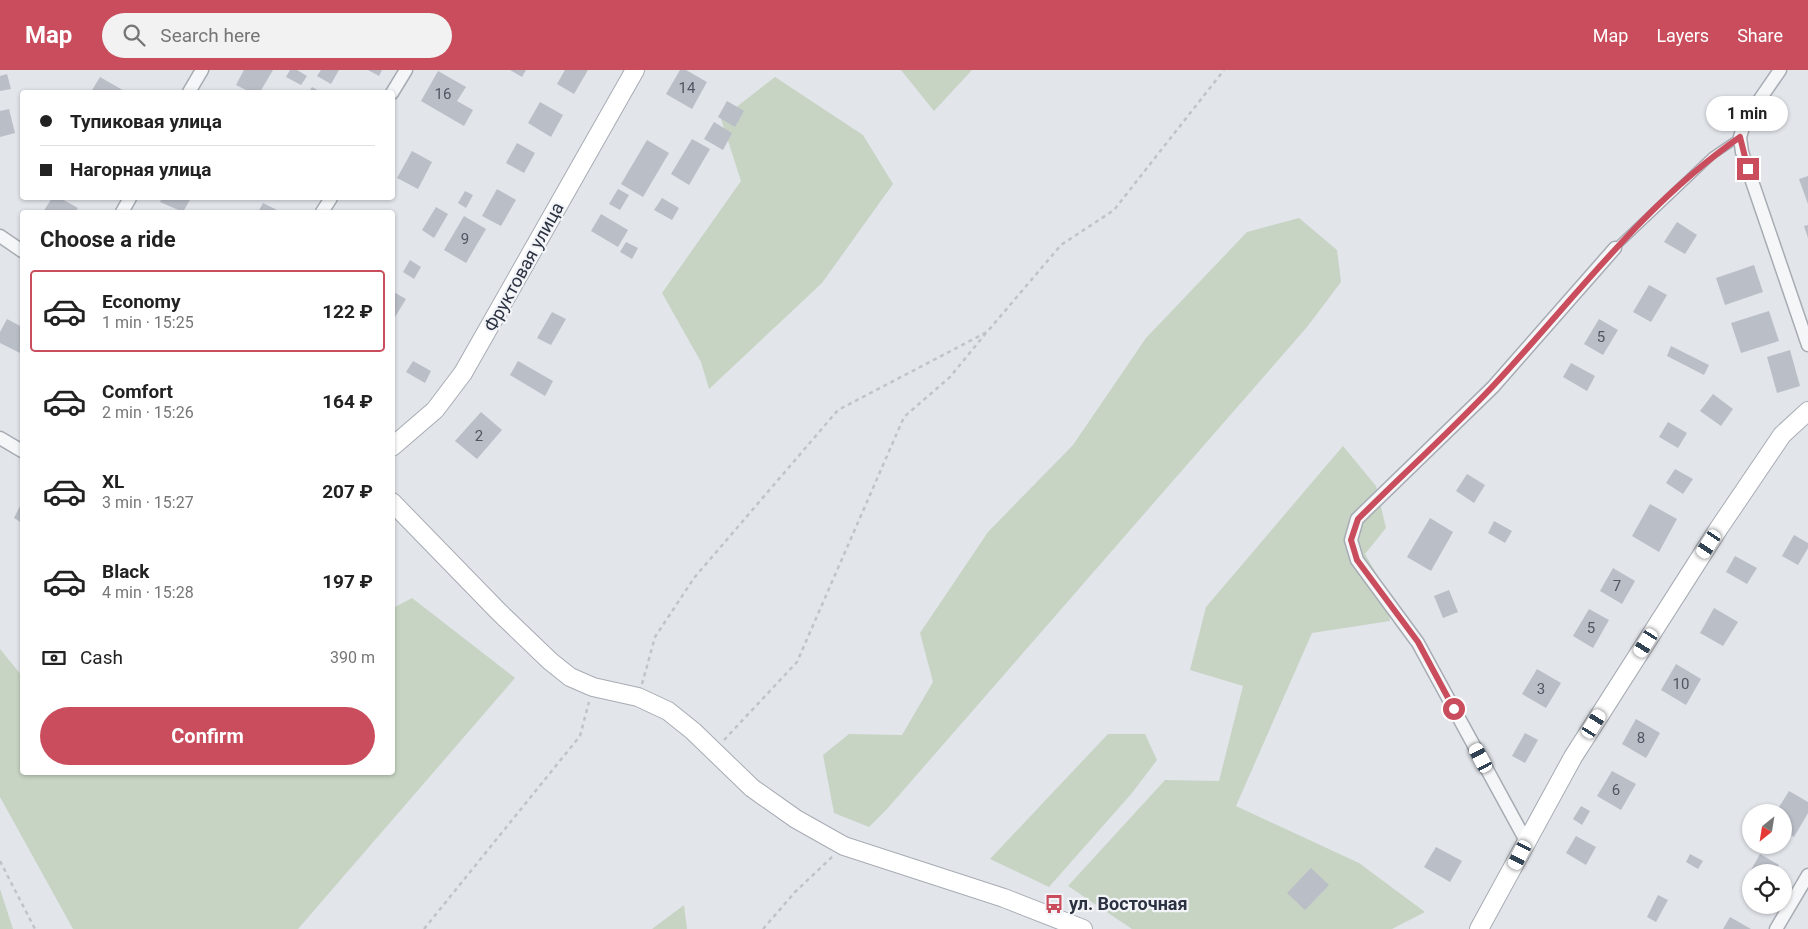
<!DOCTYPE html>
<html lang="en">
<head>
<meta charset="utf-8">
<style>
  body { margin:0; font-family:Roboto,sans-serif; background:#f2f2f2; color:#222; height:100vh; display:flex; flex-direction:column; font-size:19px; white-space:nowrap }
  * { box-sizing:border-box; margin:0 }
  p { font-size:16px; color:#767676 }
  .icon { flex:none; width:28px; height:28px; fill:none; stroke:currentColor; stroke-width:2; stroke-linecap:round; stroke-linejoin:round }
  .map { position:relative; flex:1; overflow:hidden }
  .details { position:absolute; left:20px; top:140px; width:375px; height:565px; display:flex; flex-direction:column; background:#fff; border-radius:5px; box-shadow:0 1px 4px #0004 }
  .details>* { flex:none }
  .top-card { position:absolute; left:20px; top:20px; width:375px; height:110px; border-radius:5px; box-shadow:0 1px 4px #0004; display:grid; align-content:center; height:110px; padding:0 20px; background:#fff }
  .needle { width:32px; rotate:210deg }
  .controls { position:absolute; left:1742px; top:734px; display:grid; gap:10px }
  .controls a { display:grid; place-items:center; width:50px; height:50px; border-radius:50%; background:#fff; box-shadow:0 1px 4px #0004; font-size:25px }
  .end { position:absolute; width:22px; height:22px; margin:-11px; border:6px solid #c94d5c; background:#fff; box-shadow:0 0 0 2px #fff }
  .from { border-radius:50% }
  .bubble { position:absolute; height:35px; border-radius:18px; background:#fff; box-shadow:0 1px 4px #0004; font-size:16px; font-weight:700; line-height:35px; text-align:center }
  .car { position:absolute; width:15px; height:30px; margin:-15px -8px; border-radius:6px; box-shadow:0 0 4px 1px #0007; background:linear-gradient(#fff 24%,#345 0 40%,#fff 0 76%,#345 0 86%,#fff 0) }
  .top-card b { display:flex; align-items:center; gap:18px; height:48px; font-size:19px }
  .top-card b+b { border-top:1px solid #e0e0e0 }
  .top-card i { width:12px; height:12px; background:#222 }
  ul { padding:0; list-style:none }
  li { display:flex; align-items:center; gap:15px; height:82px; margin:0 10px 8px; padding:0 10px; border:2px solid transparent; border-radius:5px }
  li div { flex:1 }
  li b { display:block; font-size:19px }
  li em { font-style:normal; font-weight:700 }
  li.current { border-color:#c94d5c }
  li>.icon { width:45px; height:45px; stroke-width:1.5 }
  h2 { padding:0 20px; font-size:22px; line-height:60px }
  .pay { display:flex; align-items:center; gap:12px; height:55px; padding:0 20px; font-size:19px }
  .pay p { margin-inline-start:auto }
  .button { display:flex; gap:10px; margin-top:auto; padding:10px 20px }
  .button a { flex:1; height:58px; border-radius:30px; background:#c94d5c; color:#fff; font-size:20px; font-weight:700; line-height:58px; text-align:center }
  header { display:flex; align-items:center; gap:30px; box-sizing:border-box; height:70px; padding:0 25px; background:#c94d5c; color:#fff }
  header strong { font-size:24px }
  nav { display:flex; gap:28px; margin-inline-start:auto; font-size:18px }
  .search { width:350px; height:45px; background:#f2f2f2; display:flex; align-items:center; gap:12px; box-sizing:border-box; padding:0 18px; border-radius:28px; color:#767676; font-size:19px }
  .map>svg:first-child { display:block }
  .green { fill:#c7d4c4 }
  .building { fill:#babec7 }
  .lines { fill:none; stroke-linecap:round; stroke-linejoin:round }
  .lane-casing { stroke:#a7acb4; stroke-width:9 }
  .street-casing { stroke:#a7acb4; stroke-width:15 }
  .secondary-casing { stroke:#a7acb4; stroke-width:20 }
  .path { stroke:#c0c3c8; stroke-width:2.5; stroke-dasharray:4 4; stroke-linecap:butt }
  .lane { stroke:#f5f6f8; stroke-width:6 }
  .street { stroke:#f5f6f8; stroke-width:12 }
  .secondary { stroke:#fff; stroke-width:18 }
  .route { stroke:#c94d5c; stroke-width:6 }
  .labels { text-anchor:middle; stroke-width:4.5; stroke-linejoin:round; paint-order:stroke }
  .number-label { font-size:15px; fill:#4f5562 }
  .street-label { font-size:18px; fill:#2b3241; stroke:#f2f4f7 }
  .poi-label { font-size:18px; font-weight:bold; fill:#2b3241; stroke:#f2f4f7; text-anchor:start }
</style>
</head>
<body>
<header>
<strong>Map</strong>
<div class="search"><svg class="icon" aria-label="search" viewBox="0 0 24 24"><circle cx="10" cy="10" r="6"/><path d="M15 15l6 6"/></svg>Search here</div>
<nav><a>Map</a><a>Layers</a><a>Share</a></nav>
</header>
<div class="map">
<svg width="1808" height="859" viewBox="0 0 1808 859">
  <rect width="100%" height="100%" fill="#e2e5ea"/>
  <g class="green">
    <path d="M901 0H972L934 41Z"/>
    <path d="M775 7 863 65 893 114 822 213 709 319 701 292 662 223 741 111 721 49Z"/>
    <path d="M1299 148 1337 180 1341 212 1307 257 887 739 869 757 834 743 823 685 849 664 902 665 933 612 920 563 988 462 1073 375 1146 268 1247 162Z"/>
    <path d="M1343 376 1376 416 1386 458 1365 484 1383 515 1390 551 1312 563 1236 736 1359 793 1425 842 1392 859H1132L1068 816 1165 710 1219 711 1243 616 1190 600 1206 537Z"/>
    <path d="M412 528 515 608 298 859H73L0 727V579L22 606V702H392L393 538Z"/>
    <path d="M1108 664H1145L1157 690 1132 723 1049 817 990 789Z"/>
    <path d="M0 819 13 859H0Z"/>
    <path d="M684 835 687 859H652Z"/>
  </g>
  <g class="building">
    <path d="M244 0H273L260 22H250L236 15Z"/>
    <path d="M290 0H297L307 6 301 15 286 7Z"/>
    <path d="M321 0H339L331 14 317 6Z"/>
    <path d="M368 0H382L379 6Z"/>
    <path d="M510 0H526L522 7Z"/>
    <path d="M565 0H588L574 24 557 14Z"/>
    <path d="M680 0H686L707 12 692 39 666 24Z"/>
    <path d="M438 1 466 17 457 31 473 40 464 56 421 31Z"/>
    <path d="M7 4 11 19 0 21V6Z"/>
    <path d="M100 7 126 22H91Z"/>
    <path d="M312 17 321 22H309Z"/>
    <path d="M727 31 744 41 735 57 718 47Z"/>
    <path d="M540 32 563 45 551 67 528 53Z"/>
    <path d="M9 39 15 63 0 67V41Z"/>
    <path d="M714 52 732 63 723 80 704 69Z"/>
    <path d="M692 69 710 79 689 115 671 104Z"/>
    <path d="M647 70 669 83 643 127 621 114Z"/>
    <path d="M517 73 535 83 524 103 506 93Z"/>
    <path d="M412 81 432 92 418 119 397 108Z"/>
    <path d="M1808 106V134L1799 109Z"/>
    <path d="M497 119 516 130 501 156 482 146Z"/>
    <path d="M618 119 629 125 620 140 609 134Z"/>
    <path d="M465 121 473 125 466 138 458 133Z"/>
    <path d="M52 128H60L78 138 75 142H43Z"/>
    <path d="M162 128H191L183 142 160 132Z"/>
    <path d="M662 128 679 138 672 150 654 140Z"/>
    <path d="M263 133 281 142H258Z"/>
    <path d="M436 137 448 144 434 168 422 160Z"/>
    <path d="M601 144 628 160 618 177 591 161Z"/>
    <path d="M464 146 486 159 466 193 444 180Z"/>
    <path d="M1677 152 1697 165 1685 184 1664 172Z"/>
    <path d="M1808 155V168L1804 156Z"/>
    <path d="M626 172 638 178 632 189 620 182Z"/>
    <path d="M410 190 421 197 414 209 403 202Z"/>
    <path d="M1754 195 1763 222 1725 235 1716 208Z"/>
    <path d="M1649 215 1667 225 1651 252 1633 242Z"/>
    <path d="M392 221 406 229 392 252Z"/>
    <path d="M1769 241 1779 271 1741 283 1731 253Z"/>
    <path d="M552 242 566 249 551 275 537 268Z"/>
    <path d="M7 249 22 257V278L20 283 0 273V262Z"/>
    <path d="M1599 249 1618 260 1603 285 1584 274Z"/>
    <path d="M1671 276 1709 295 1704 305 1667 286Z"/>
    <path d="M1790 280 1800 316 1777 323 1767 287Z"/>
    <path d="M413 291 431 301 425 313 406 302Z"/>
    <path d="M518 291 553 311 545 326 510 305Z"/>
    <path d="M1571 293 1595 306 1587 321 1563 307Z"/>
    <path d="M1713 324 1733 339 1721 356 1700 341Z"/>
    <path d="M481 342 502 360 477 389 455 371Z"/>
    <path d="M1668 352 1687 363 1678 378 1659 367Z"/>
    <path d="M1675 399 1693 409 1683 424 1666 413Z"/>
    <path d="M1467 404 1485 415 1474 433 1456 421Z"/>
    <path d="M22 432V453L14 448Z"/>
    <path d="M1650 434 1677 449 1659 482 1632 466Z"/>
    <path d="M1430 448 1453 462 1431 501 1407 487Z"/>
    <path d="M1494 451 1512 461 1505 473 1488 463Z"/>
    <path d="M1794 465 1808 473V478L1798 495 1782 486Z"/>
    <path d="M1735 486 1757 498 1747 514 1726 502Z"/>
    <path d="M1613 498 1635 511 1622 534 1600 521Z"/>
    <path d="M1449 520 1458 542 1443 548 1434 526Z"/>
    <path d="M1714 538 1738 552 1723 576 1700 563Z"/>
    <path d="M1589 539 1609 550 1593 578 1573 566Z"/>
    <path d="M1676 594 1701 609 1686 635 1661 620Z"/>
    <path d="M1537 599 1561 613 1546 638 1522 624Z"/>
    <path d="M1636 649 1660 663 1646 688 1622 674Z"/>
    <path d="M1525 663 1538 670 1525 693 1512 686Z"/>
    <path d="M1612 701 1636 714 1621 740 1597 726Z"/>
    <path d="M1789 721 1808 732V743L1794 767 1784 761V742H1776Z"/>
    <path d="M1581 736 1590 741 1582 755 1573 749Z"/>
    <path d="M1576 766 1596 777 1586 795 1566 783Z"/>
    <path d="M1436 777 1462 791 1450 812 1424 797Z"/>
    <path d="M1690 784 1703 791 1698 799 1686 792Z"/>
    <path d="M1760 784 1779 795 1775 802H1755L1751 800Z"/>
    <path d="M1311 798 1329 815 1305 840 1287 823Z"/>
    <path d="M1658 825 1668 830 1656 852 1647 847Z"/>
    <path d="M1759 835H1775L1771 842Z"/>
    <path d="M1730 847 1751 859H1723Z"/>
  </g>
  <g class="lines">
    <g class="lane-casing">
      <path id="lane" d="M1615 178 1712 86 1740 67"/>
    </g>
    <g class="street-casing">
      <g id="street">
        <path d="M1780 0 1745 51 1740 67 1742 82 1808 275"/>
        <path d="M189 22 202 0"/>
        <path d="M392 23 406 0"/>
        <path d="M122 142 130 128"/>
        <path d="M322 142 331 128"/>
        <path d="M0 166 22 181"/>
        <path d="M0 368 22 381"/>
        <path d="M1526 771 1418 573 1357 490 1351 470 1357 449 1493 317 1615 178"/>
        <path d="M1776 859 1808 805"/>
      </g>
    </g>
    <g class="secondary-casing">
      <g id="secondary">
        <path d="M392 377 435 340 463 303 635 0"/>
        <path d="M392 432 499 542 550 591 570 607 593 617 638 627 668 641 693 661 752 718 796 749 844 776 1004 828 1083 859"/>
        <path d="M1479 859 1573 687 1719 458 1782 365 1808 341"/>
      </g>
    </g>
    <g class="path">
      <path d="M642 614 655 567 694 508 838 340 987 262 1061 175 1114 140 1224 0"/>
      <path d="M724 670 797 592 904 347 950 307 986 263"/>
      <path d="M0 791 35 859"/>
      <path d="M424 859 580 666 589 632"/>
      <path d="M763 859 795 822 833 786"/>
    </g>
    <use href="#lane" class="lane"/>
    <use href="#street" class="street"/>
    <use href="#secondary" class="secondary"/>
  </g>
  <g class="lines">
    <path class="route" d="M1454 639 1418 572 1357 490 1351 470 1358 449C1402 405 1450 362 1493 316 1573 231 1643 134 1740 67L1748 99"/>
  </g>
  <defs>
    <g id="bus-bare" transform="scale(1.5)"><path d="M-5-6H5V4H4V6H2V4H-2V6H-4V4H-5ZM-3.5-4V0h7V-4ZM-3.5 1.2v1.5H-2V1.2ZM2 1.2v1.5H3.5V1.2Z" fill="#c94d5c" stroke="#f2f4f7" stroke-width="2.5" paint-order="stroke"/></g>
  </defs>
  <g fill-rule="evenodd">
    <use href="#bus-bare" x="1054" y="834"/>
  </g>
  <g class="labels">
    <g class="number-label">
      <text x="687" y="23">14</text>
      <text x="443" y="29">16</text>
      <text x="465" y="174">9</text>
      <text x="1601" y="272">5</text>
      <text x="479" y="371">2</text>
      <text x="1617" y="521">7</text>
      <text x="1591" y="563">5</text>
      <text x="1681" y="619">10</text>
      <text x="1541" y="624">3</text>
      <text x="1641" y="673">8</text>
      <text x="1616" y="725">6</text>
    </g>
    <g class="street-label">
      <text transform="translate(524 197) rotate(-61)" y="6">Фруктовая улица</text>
    </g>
    <g class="poi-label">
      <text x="1069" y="840">ул. Восточная</text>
    </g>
  </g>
</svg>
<div class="controls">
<a><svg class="needle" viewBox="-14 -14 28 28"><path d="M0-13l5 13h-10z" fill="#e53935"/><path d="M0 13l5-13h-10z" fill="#767676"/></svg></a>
<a><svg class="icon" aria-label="locate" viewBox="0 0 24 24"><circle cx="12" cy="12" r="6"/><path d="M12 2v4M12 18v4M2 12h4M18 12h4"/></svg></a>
</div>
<i class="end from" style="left:1454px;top:639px"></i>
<i class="end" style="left:1748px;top:99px"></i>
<div class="bubble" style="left:1706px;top:26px;width:82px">1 min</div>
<i class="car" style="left:1709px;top:474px;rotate:213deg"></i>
<i class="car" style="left:1646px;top:573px;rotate:212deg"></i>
<i class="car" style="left:1594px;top:654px;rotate:32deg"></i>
<i class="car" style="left:1481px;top:688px;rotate:332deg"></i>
<i class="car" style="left:1520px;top:785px;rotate:207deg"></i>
<div class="top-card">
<b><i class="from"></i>Тупиковая улица</b>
<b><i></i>Нагорная улица</b>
</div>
<section class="details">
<h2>Choose a ride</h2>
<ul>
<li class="current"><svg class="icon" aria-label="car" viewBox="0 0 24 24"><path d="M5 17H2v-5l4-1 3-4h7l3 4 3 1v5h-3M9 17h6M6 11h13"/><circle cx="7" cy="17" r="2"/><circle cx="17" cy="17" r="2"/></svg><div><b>Economy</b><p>1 min · 15:25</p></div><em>122 ₽</em></li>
<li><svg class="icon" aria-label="car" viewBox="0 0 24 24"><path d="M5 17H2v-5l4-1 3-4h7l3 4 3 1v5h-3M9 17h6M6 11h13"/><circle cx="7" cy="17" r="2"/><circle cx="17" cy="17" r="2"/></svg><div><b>Comfort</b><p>2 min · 15:26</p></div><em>164 ₽</em></li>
<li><svg class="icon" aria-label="car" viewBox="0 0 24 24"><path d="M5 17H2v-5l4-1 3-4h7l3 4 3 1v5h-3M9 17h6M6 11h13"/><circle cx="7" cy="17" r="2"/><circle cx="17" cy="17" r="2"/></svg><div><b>XL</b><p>3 min · 15:27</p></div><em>207 ₽</em></li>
<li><svg class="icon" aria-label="car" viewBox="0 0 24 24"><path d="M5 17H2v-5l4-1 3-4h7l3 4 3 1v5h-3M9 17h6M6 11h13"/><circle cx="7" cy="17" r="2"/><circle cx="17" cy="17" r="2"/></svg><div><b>Black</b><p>4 min · 15:28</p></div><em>197 ₽</em></li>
</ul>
<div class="pay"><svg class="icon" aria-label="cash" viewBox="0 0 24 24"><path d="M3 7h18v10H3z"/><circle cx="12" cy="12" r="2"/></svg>Cash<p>390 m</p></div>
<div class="button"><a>Confirm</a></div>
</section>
</div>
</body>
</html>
